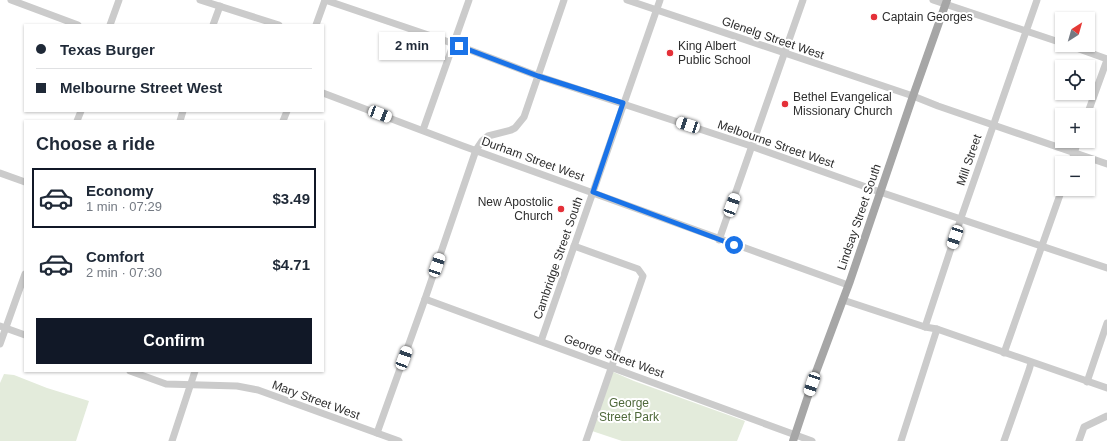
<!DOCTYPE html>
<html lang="en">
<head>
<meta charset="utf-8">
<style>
  body { margin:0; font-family:Helvetica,sans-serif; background:#f6f6f7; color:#1f2937; height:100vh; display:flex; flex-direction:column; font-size:15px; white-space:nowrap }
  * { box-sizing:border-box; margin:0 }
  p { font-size:13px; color:#747a83 }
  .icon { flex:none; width:22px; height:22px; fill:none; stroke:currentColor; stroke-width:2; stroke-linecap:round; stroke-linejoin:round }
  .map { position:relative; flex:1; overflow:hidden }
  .details { position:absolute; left:24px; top:120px; width:300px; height:252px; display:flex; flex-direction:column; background:#fff; border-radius:0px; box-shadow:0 1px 3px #0004 }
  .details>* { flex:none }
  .hud { position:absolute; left:24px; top:24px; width:300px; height:88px; border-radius:0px; box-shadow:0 1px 3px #0004; display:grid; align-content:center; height:88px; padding:0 12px; background:#fff }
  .needle { width:26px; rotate:37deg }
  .tools { position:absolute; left:1055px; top:12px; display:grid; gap:8px }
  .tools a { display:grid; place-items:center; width:40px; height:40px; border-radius:0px; background:#fff; box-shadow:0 1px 3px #0004; font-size:20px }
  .end { position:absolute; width:18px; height:18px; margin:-9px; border:5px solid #1a73e8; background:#fff; box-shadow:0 0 0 2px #fff }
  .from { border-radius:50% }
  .bubble { position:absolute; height:28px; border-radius:0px; background:#fff; box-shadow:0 1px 3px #0004; font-size:13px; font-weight:800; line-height:28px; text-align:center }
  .car { position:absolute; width:12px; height:24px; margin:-12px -6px; border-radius:5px; box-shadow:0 0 3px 1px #0007; background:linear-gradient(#fff 24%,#345 0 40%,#fff 0 76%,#345 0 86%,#fff 0) }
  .hud b { display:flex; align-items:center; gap:14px; height:38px; font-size:15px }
  .hud b+b { border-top:1px solid #e0e1e3 }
  .hud i { width:10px; height:10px; background:#1f2937 }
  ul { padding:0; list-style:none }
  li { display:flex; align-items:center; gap:12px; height:60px; margin:0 8px 6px; padding:0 4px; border:2px solid transparent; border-radius:0px }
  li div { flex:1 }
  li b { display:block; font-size:15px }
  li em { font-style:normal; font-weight:800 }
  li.selected { border-color:#111827 }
  li>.icon { width:36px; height:36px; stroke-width:1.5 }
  h2 { padding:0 12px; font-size:18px; line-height:48px }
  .primary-button { display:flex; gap:8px; margin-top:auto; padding:8px 12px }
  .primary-button a { flex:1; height:46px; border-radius:0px; background:#111827; color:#fff; font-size:16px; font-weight:800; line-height:46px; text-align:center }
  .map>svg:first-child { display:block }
  .green { fill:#e3ebdb }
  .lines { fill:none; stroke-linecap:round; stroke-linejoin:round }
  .minor { stroke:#cbcbcb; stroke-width:7 }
  .major { stroke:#a6a6a6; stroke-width:8 }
  .route { stroke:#1a73e8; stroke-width:5 }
  .poi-dot { fill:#e43038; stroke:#fff; stroke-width:1.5 }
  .labels { text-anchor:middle; stroke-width:4; stroke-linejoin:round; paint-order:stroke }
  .poi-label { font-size:12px; fill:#2e2e2e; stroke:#fff; text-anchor:start }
  .street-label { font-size:12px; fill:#2e2e2e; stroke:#fff }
  .park-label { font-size:12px; fill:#4f693b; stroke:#fff }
</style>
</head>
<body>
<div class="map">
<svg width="1107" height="441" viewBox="0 0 1107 441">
  <rect width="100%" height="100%" fill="#fff"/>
  <g class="green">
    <path d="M611 371 634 381 745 421 737 441H622L589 430Z"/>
    <path d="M4 374 14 375 47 388 89 401 76 441H0V383Z"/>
  </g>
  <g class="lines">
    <g class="minor">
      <path d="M11 0 78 25"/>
      <path d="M200 0 279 25"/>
      <path d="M325 0 446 41 538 76 748 145 880 192 1107 268"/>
      <path d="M627 0 913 96 938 106 1107 164"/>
      <path d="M933 0 1062 43"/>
      <path d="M110 25 119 0"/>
      <path d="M213 25 220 6"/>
      <path d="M316 25 325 0"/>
      <path d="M1068 45 1107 59"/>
      <path d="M323 93 463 146 848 285"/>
      <path d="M1087 115 1107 60"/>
      <path d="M77 121 81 111"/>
      <path d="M180 121 183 111"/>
      <path d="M283 121 287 111"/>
      <path d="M423 130 469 0"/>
      <path d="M1071 163 1078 141"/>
      <path d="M0 173 25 182"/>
      <path d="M719 240 803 0"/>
      <path d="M574 246 638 269 643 276 586 441"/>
      <path d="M425 299 812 441"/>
      <path d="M843 300 925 327 937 329 1107 388"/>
      <path d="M0 326 25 335"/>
      <path d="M925 327 961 218 1037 0"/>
      <path d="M541 341 660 0"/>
      <path d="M0 344 25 274"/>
      <path d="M1004 353 1062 189"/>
      <path d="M130 371 166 384 237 386 258 390 399 441"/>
      <path d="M1087 382 1107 323"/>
      <path d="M377 433 425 299 476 150 482 141 488 136 511 130 515 128 524 117 564 0"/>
      <path d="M172 441 195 371"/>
      <path d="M901 441 937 329"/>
      <path d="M1004 441 1029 370 1031 363"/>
      <path d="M1079 441 1084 427 1107 416"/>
    </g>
    <path class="major" d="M793 441 816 372 850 281 913 96 947 0"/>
  </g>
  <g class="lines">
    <path class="route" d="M459 46 538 76 623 103 593 192 734 245"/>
  </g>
  <g class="poi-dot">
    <circle cx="874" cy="17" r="4"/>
    <circle cx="670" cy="53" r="4"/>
    <circle cx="785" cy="104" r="4"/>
    <circle cx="561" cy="209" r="4"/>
  </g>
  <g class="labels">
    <g class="poi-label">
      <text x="882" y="21">Captain Georges</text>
      <text x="678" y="50">King Albert<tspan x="678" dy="14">Public School</tspan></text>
      <text x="793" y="101">Bethel Evangelical<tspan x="793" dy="14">Missionary Church</tspan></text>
      <text x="553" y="206" text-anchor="end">New Apostolic<tspan x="553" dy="14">Church</tspan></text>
    </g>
    <g class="street-label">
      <text transform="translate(773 38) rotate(19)" y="4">Glenelg Street West</text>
      <text transform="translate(776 144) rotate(19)" y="4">Melbourne Street West</text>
      <text transform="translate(533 159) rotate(20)" y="4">Durham Street West</text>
      <text transform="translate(969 160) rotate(-71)" y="4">Mill Street</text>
      <text transform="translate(859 217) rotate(-71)" y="4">Lindsay Street South</text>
      <text transform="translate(558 258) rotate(-71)" y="4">Cambridge Street South</text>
      <text transform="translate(614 356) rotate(20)" y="4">George Street West</text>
      <text transform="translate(316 400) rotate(20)" y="4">Mary Street West</text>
    </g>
    <g class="park-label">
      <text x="629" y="407">George<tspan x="629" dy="14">Street Park</tspan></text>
    </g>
  </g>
</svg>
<div class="tools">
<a><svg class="needle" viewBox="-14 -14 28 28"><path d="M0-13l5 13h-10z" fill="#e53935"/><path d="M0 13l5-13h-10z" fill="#747a83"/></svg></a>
<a><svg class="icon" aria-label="locate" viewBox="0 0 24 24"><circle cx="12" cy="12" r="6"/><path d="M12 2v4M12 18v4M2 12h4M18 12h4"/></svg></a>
<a>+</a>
<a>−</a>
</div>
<i class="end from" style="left:734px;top:245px"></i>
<i class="end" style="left:459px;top:46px"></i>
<div class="bubble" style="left:379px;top:32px;width:66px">2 min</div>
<i class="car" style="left:380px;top:114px;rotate:111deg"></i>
<i class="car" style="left:688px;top:125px;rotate:288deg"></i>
<i class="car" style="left:732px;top:205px;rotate:20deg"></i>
<i class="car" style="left:955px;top:237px;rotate:199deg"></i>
<i class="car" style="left:437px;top:265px;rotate:19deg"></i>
<i class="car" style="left:404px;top:358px;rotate:20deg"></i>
<i class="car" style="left:812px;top:384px;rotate:199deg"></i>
<div class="hud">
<b><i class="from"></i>Texas Burger</b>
<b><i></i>Melbourne Street West</b>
</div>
<section class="details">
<h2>Choose a ride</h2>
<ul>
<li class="selected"><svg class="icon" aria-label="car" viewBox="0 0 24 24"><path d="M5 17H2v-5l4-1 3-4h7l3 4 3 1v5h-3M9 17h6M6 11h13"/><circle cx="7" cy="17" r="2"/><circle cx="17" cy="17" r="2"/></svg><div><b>Economy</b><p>1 min · 07:29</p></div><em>$3.49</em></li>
<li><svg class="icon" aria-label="car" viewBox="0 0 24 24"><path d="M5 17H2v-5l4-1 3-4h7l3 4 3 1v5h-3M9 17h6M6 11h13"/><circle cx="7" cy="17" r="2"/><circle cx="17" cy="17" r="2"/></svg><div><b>Comfort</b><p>2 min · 07:30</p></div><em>$4.71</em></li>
</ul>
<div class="primary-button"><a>Confirm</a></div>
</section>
</div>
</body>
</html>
